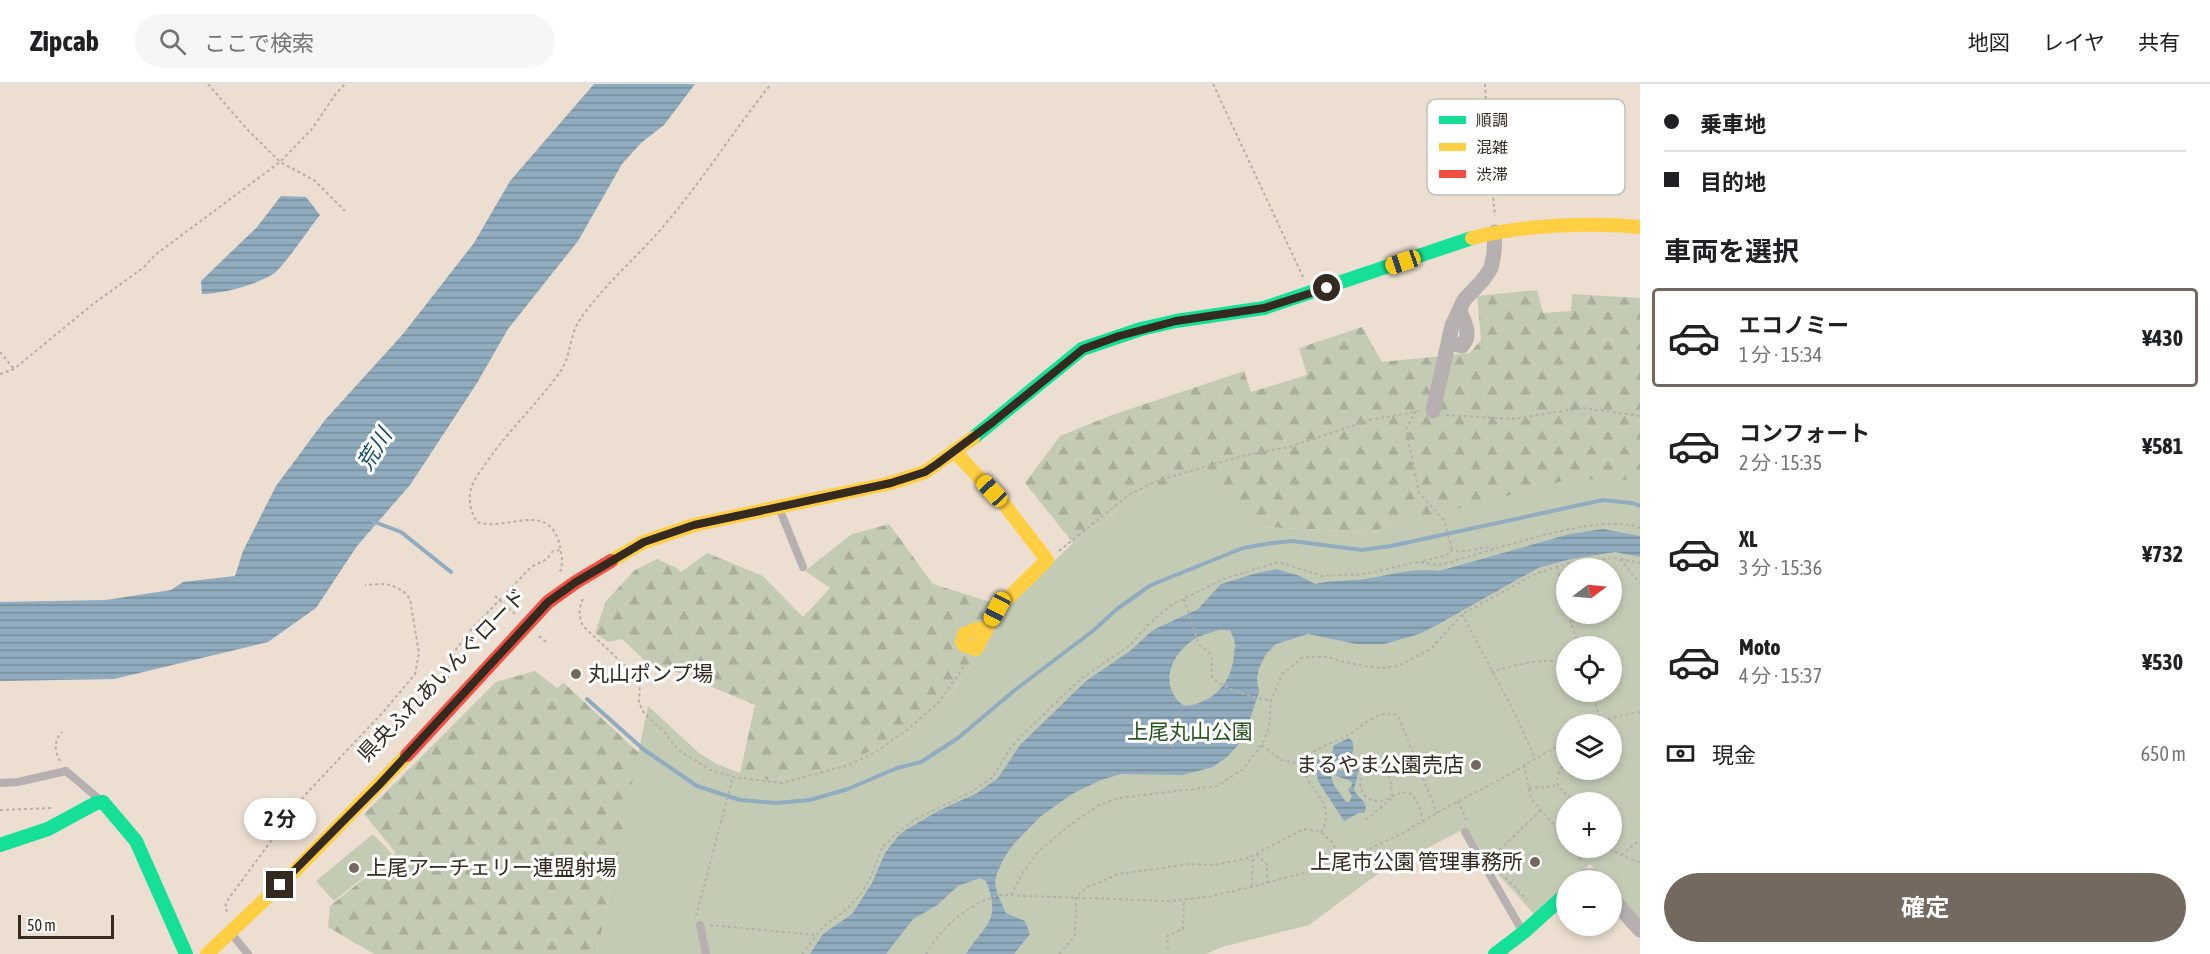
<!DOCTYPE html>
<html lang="ja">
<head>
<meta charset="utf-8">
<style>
  body { margin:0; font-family:"Asap Condensed","Noto Sans JP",sans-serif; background:#f6f6f6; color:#202124; height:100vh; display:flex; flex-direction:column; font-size:22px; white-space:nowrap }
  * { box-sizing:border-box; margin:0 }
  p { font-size:20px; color:#757577 }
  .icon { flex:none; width:33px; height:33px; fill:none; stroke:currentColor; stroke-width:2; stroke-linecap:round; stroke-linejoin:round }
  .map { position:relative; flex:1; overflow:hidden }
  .drawer { display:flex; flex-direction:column; background:#fff; width:570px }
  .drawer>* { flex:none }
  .banner { display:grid; align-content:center; height:132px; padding:0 24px; background:#fff }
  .needle { width:39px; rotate:74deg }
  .fabs { position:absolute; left:1556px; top:474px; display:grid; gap:12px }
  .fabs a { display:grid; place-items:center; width:66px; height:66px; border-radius:50%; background:#fff; box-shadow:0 3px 9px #0003; font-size:30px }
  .scale { position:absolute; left:18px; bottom:15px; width:96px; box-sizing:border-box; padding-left:6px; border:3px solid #342a20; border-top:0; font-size:16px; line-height:21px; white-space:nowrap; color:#342a20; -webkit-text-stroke:4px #fff; paint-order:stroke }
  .end { position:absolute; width:27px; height:27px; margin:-14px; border:8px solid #342a20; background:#fff; box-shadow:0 0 0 3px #fff }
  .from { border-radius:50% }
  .bubble { position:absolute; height:42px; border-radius:21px; background:#fff; box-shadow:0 3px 9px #0003; font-size:20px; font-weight:700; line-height:42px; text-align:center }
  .car { position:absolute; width:18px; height:36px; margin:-18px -9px; border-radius:8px; box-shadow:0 0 4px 2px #0007; background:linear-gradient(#f5c518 24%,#345 0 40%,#f5c518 0 76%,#345 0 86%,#f5c518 0) }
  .banner b { display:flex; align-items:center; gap:21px; height:57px; font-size:22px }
  .banner b+b { border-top:2px solid #e0e0e0 }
  .banner i { width:15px; height:15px; background:#202124 }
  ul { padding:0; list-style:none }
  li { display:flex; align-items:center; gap:18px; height:99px; margin:0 12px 9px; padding:0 12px; border:3px solid transparent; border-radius:6px }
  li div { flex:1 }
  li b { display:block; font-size:22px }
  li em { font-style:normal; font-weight:700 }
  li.current { border-color:#74695e }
  li>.icon { width:54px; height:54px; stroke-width:1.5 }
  h2 { padding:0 24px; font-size:27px; line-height:72px }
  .pay { display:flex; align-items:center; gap:15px; height:66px; padding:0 24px; font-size:22px }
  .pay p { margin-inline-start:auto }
  .cta { display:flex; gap:12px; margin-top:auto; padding:12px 24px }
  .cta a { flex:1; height:69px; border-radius:36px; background:#74695e; color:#fff; font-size:24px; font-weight:700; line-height:69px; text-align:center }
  header { display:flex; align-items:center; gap:36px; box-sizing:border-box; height:84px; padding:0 30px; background:#fff; border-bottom:2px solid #e0e0e0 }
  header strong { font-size:28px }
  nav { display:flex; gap:33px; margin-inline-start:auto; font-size:21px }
  .search { width:420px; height:54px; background:#f6f6f6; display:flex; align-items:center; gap:15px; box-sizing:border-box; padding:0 21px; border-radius:33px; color:#757577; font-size:22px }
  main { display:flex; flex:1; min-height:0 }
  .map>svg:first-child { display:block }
  .forest { fill:url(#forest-firs) }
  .park { fill:#c4cbb5; fill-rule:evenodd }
  .water { fill:url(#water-rules); fill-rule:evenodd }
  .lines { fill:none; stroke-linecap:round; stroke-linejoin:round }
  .stream { stroke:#90acbe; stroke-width:4 }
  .path { stroke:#b6afac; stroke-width:2; stroke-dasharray:3 3; stroke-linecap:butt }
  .lane { stroke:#b6b0b1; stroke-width:8 }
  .street { stroke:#b6b0b1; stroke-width:15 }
  .fast { stroke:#16e098; stroke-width:14 }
  .slow { stroke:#ffcf43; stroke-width:14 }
  .jam { stroke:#f24e42; stroke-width:14 }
  .route { stroke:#342a20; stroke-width:8 }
  .poi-dot { fill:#74695e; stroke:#fff; stroke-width:2 }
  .labels { text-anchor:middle; stroke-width:6; stroke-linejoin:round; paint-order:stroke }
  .poi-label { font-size:21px; fill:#342a20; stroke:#fff; text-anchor:start }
  .street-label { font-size:21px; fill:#342a20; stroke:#fff }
  .park-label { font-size:21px; fill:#27551e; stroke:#fff }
  .water-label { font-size:22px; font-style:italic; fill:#124a6a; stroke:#fff }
  .key { fill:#fff; stroke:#c2bfbc; stroke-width:1.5 }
  .key-label { font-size:16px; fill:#342a20 }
</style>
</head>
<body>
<header>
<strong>Zipcab</strong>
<div class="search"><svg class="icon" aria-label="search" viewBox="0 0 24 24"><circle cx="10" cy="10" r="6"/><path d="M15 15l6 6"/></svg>ここで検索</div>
<nav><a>地図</a><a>レイヤ</a><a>共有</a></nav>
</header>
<main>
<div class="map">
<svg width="1640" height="870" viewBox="0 0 1640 870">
  <defs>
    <pattern id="forest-firs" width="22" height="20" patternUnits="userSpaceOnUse" patternTransform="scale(1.5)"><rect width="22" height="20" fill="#c4cbb5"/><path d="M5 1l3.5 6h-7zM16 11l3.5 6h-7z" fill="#a9ae9b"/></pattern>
    <pattern id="water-rules" width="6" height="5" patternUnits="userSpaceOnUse" patternTransform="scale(1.5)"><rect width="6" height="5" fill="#90acbe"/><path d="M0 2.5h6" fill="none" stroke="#768c9a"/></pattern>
  </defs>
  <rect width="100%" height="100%" fill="#ecded0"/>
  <g class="forest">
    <path d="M1537 206 1543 229 1571 227 1572 210 1640 214V396H1570L1370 448 1258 443 1199 390 1139 410 1073 459 1025 399 1060 352 1112 331 1244 287 1251 308 1307 291 1299 264 1362 243 1382 278 1470 269 1481 256 1477 212Z"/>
    <path d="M889 440 933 500 1006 523 983 563 957 602 934 629 911 650 846 678 797 692 768 696 740 689 755 621 662 582 651 583 622 555 608 558 595 549 606 517 635 486 657 475 677 484 681 488 707 469 763 492 803 533 830 504 805 487 852 450Z"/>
    <path d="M535 587 557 604 564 599 639 669 597 870H374L328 843 330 822 396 769 364 730 496 598Z"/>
  </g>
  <g class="park">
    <path d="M1199 389 1258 443 1370 448 1570 395 1640 396V836L1611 804V796H1604L1590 780 1572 796H1566V802L1534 830 1495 787 1466 744 1379 789 1309 841 1222 863 1206 870H597L648 622 699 669 717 680 740 689 768 696 797 692 846 678 911 650 934 629 957 602 983 563 999 529 1073 459 1139 410ZM1566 484H1611V530H1566ZM1566 562H1611V608H1566ZM1566 640H1611V686H1566ZM1566 718H1611V764H1566Z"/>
    <path d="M373 750 392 770 334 817 316 797Z"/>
  </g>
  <g class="water">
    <path d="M594 0H695L664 41 641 59 622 80 578 157 508 245 477 299 410 401 357 462 316 524 268 558 114 595 0 597V518L106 516 171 506 183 498 235 492 243 467 276 402 325 336 403 250 474 159 510 97Z"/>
    <path d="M281 112 306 113 320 131C311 142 283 184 273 190 255 201 223 210 202 210L201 197 257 143Z"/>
    <path d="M1603 445 1640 452V473L1615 468 1571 475 1538 484 1437 541 1419 550 1384 560H1356L1308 550 1276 560 1266 570 1259 584 1257 595 1259 608 1246 647 1238 661 1227 673 1213 683 1183 691 1121 690 1101 696 1072 710 1041 732 1012 762 1003 776 997 789 995 798 997 809 1006 829 1025 837 1030 850 1014 870H966C985 840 1002 837 986 797L980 794 958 802 936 822 913 835 886 870H810L823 850 852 830 872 799 885 769 899 751 907 745 940 726 977 709 998 694 1020 661 1086 597 1130 567 1153 546 1198 525 1221 500 1257 489 1277 485 1300 492 1315 500C1332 496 1348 497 1365 495 1392 491 1412 483 1439 487L1570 450ZM1219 546H1230C1231 550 1235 555 1235 560 1236 562 1234 567 1234 569 1233 597 1214 620 1184 622 1159 603 1169 572 1193 556 1200 551 1210 549 1219 546Z"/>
    <path d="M1349 654 1353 658C1355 677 1346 674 1334 683L1331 692 1335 703 1346 718H1349L1352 712 1348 706 1352 701 1351 697 1336 692 1337 686 1343 687 1342 684 1352 677H1354L1359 685 1354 706C1358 715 1370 718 1364 729H1359L1344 737 1318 697 1315 680 1320 671 1332 669 1334 661Z"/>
  </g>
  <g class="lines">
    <g class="stream">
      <path d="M372 437 401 448 451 488"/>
      <path d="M587 615 643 665 697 702 740 716 776 719 810 716 848 705 897 684 921 678 958 654 1015 606 1094 546 1117 525 1151 501 1243 464 1272 459 1292 457 1362 466 1391 462 1603 416 1632 419 1640 422"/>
    </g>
    <g class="path">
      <path d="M208 0 245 43 280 78 314 96 345 127"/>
      <path d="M1213 0 1303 193"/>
      <path d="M1485 0 1488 62 1495 132"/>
      <path d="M0 268 14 285"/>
      <path d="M0 290 14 285 93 220 143 184 155 171 280 78 312 45 335 11 345 0"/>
      <path d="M1416 327 1406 345 1419 409 1444 436 1452 466"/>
      <path d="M1446 331 1512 335 1583 324 1640 332"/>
      <path d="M1059 467 1130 410 1159 396 1243 372 1289 363 1373 335 1420 327"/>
      <path d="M1620 475 1640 499"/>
      <path d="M1423 477 1447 471 1452 466C1465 471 1480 461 1494 464"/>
      <path d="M1557 483 1566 522"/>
      <path d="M560 488C564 477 561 466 558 455 544 418 506 448 477 438 470 427 467 412 473 399 477 391 483 384 488 376 510 345 538 319 560 288 571 273 569 253 579 237 602 202 640 171 667 138 704 94 735 45 771 0"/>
      <path d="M495 512 515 530"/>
      <path d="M583 515C578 523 579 534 583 542L640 596 639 619 644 629 663 646 678 666 711 686 733 693 782 699 849 681 876 668 908 645 939 618 965 581"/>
      <path d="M1184 515 1199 561C1217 571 1210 575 1212 593 1226 607 1253 613 1271 617"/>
      <path d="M1462 530 1515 630 1535 674"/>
      <path d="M1568 530 1579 562"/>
      <path d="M539 552 546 558"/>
      <path d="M1491 588C1508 583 1552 570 1566 581"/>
      <path d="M447 601 449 584 455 567 470 547 531 483 547 475 553 467 561 466"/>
      <path d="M1592 608 1601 638"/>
      <path d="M1597 640 1618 632 1640 628"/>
      <path d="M1262 661 1281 676 1304 681"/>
      <path d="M60 677C54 666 54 657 62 648"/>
      <path d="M1566 677C1550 700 1557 704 1577 718"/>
      <path d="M1524 681 1531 714 1566 755"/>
      <path d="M1529 704 1550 703 1555 701"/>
      <path d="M1458 717 1468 739"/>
      <path d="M0 726 51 724"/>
      <path d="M1366 736 1392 714C1392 701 1388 679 1376 673L1366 677C1362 687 1357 700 1363 709 1378 729 1396 705 1408 709 1418 711 1421 729 1423 738"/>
      <path d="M1321 748C1339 716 1303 707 1304 680 1305 676 1308 672 1312 669 1322 662 1334 658 1345 653 1357 646 1367 635 1381 631 1387 629 1392 629 1398 632L1437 729"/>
      <path d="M1572 764 1583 778"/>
      <path d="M1610 764 1620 771 1640 778"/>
      <path d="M1257 770 1267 781V799"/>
      <path d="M1621 771 1640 756"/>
      <path d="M1491 774 1541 726"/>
      <path d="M1501 789 1527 816"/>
      <path d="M1252 802 1253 772"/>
      <path d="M1011 811 1023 788 1038 768 1067 743 1099 721 1119 714 1217 702 1243 685 1263 659 1269 642 1271 617 1282 590 1303 573H1329L1340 577 1370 583 1385 584 1400 581 1431 565 1462 530 1537 489 1568 479 1595 476 1617 474 1640 479"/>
      <path d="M227 828 225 823 229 814 305 711 385 626 415 590 419 569 410 515 403 507 391 501 381 500 365 501"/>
      <path d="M696 832 733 693"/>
      <path d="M710 841 815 851"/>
      <path d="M1168 865 1167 852 1183 845 1184 816"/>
      <path d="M802 870 821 845 848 824 860 811 869 797 882 764 896 750 914 736 971 708 993 693 1010 665 1024 649 1082 594 1130 561 1150 539 1173 520 1223 495 1279 478 1322 492 1365 490 1417 478 1439 481C1484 470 1601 426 1640 444"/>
      <path d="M926 870C943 841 968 820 1000 811L1168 817 1208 813 1259 801 1314 786 1354 772 1401 750 1449 722 1496 698 1566 657"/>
      <path d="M1059 870 1075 852 1076 813 1087 803 1119 790 1189 780 1215 781 1248 774 1304 745 1321 748 1332 758 1341 777"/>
    </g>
    <g class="lane">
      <path d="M779 424 803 483"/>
      <path d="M0 699 18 698 66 687 99 715"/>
      <path d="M1465 748 1523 848"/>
      <path d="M700 841 706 870"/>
      <path d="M231 849 248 870"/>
    </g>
    <g class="street">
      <path d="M1450 250 1451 259 1462 262C1472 251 1465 239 1460 227"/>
      <path d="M1433 327 1452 242 1464 216 1483 196 1491 184 1494 169 1495 148"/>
      <path d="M1581 796 1586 792H1592L1596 796"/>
      <path d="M1611 813 1640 846"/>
    </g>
    <g class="fast">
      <path d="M973 354 1082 265 1141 245 1176 237 1264 224 1472 154"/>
      <path d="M0 761 48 745 96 719 103 718 136 757 186 870"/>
      <path d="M1495 870 1524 848 1566 810"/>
    </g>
    <g class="slow">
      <path d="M1472 154C1523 141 1587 138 1640 143"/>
      <path d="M954 367 1004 420 1047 476 997 525 976 565 964 561 962 558 964 550 977 545H986"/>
      <path d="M611 477 644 458 694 441 891 399 925 388 973 354"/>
      <path d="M207 870 295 787 407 671"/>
    </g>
    <path class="jam" d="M407 671 548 518 576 498 611 477"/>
  </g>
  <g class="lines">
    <path class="route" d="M280 801 380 700 548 518 576 498 644 458 694 441 891 399 925 388 937 380 993 338 1083 265 1119 252 1176 237 1264 224 1327 204"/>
  </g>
  <g class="poi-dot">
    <circle cx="576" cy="590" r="6"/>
    <circle cx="1476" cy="681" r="6"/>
    <circle cx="1535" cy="778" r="6"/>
    <circle cx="354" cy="784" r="6"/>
  </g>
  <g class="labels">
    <g class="poi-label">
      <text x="588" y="597">丸山ポンプ場</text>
      <text x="1464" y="688" text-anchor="end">まるやま公園売店</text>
      <text x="1523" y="785" text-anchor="end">上尾市公園 管理事務所</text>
      <text x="366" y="791">上尾アーチェリー連盟射場</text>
    </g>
    <g class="street-label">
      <text transform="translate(442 591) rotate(-46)" y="7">県央ふれあいんぐロード</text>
    </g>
    <g class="park-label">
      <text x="1190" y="655">上尾丸山公園</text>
    </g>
    <g class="water-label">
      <text transform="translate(374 365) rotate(-58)" y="8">荒川</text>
    </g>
  </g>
  <rect x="1427" y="15" width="198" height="96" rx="9" class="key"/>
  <rect x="1439" y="32" width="27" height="8" fill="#16e098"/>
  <rect x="1439" y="59" width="27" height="8" fill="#ffcf43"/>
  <rect x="1439" y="86" width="27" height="8" fill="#f24e42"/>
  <g class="key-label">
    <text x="1476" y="42">順調</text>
    <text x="1476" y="69">混雑</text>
    <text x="1476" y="96">渋滞</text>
  </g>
</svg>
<div class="fabs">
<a><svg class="needle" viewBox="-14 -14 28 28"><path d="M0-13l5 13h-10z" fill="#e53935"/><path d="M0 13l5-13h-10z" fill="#757577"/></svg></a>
<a><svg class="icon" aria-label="locate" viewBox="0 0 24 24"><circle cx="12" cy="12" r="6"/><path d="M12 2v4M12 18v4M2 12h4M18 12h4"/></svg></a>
<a><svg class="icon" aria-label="layers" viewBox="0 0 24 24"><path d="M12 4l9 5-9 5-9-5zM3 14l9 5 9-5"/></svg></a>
<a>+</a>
<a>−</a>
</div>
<div class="scale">50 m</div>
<i class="end from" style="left:1327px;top:204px"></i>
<i class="end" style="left:280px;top:801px"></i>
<div class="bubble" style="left:244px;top:714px;width:72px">2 分</div>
<i class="car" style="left:1403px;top:178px;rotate:251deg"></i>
<i class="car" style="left:992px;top:407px;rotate:317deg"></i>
<i class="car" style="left:997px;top:525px;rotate:208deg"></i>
</div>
<section class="drawer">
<div class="banner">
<b><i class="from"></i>乗車地</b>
<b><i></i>目的地</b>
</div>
<h2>車両を選択</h2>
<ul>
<li class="current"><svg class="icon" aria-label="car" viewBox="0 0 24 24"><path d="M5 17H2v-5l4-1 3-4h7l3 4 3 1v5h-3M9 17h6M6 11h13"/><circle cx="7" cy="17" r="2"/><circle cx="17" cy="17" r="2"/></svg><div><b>エコノミー</b><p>1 分 · 15:34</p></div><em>¥430</em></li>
<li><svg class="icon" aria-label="car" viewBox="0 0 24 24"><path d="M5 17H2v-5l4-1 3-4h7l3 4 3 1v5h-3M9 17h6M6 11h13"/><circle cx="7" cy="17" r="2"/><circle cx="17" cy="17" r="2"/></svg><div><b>コンフォート</b><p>2 分 · 15:35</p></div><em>¥581</em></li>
<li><svg class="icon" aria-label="car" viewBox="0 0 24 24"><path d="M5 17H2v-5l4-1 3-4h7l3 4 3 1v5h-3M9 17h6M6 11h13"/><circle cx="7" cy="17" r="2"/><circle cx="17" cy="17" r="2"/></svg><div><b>XL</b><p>3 分 · 15:36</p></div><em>¥732</em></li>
<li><svg class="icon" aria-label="car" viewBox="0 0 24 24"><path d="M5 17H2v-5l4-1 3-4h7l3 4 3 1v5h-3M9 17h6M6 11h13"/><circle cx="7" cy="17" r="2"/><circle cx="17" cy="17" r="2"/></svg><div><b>Moto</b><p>4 分 · 15:37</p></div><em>¥530</em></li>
</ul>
<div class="pay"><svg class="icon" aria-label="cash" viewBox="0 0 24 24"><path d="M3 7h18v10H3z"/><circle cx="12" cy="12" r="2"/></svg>現金<p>650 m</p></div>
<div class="cta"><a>確定</a></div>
</section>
</main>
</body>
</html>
